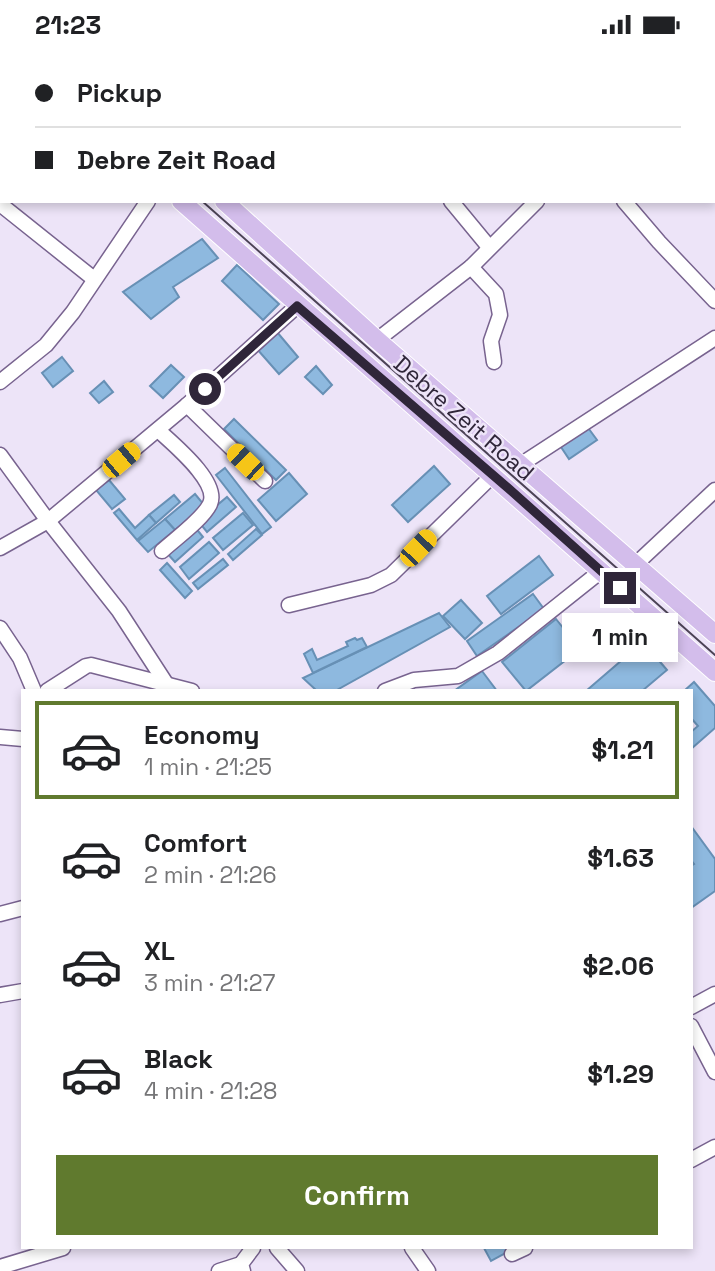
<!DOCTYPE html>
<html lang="en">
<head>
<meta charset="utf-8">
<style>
  body { margin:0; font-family:"Space Grotesk",sans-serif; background:#f2f2f2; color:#202124; height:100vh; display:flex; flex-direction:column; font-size:26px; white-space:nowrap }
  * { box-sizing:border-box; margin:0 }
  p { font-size:23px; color:#757577 }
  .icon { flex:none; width:38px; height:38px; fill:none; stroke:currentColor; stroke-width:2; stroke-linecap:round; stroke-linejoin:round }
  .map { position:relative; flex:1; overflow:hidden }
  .side { position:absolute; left:21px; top:640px; width:672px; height:560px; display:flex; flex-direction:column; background:#fff; border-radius:0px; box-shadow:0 4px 10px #0003 }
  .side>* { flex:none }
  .hud { position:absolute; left:0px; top:0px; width:716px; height:154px; box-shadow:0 4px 10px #0003; display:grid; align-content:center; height:154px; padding:0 35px; background:#fff }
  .end { position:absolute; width:32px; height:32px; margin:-16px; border:9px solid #2f2639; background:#fff; box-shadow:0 0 0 4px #fff }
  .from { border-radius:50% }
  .bubble { position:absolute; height:49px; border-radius:0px; background:#fff; box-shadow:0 4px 10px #0003; font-size:23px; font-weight:700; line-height:49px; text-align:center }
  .car { position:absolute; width:21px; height:42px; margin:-21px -10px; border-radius:9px; box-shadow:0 0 5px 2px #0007; background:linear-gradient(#f5c518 24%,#345 0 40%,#f5c518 0 76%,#345 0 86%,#f5c518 0) }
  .hud b { display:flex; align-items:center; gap:24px; height:66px; font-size:26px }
  .hud b+b { border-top:2px solid #e0e0e0 }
  .hud i { width:18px; height:18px; background:#202124 }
  ul { padding:12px 0 0; list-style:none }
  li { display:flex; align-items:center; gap:21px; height:98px; margin:0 14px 10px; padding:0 21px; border:4px solid transparent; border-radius:0px }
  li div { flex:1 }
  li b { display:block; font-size:26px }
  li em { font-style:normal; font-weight:700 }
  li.on { border-color:#607a2e }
  li>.icon { width:63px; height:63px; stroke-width:1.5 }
  .cta { display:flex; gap:14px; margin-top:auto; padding:14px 35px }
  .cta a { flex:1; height:80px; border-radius:0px; background:#607a2e; color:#fff; font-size:28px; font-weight:700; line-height:80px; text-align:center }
  .status { display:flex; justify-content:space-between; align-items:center; height:49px; padding:0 35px; background:#fff; direction:ltr }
  .status svg { height:19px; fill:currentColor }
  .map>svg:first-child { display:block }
  .building { fill:#8eb9df; stroke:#6790b5; stroke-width:2 }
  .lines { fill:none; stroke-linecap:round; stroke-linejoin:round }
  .minor-casing { stroke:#78638f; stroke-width:17 }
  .major-casing { stroke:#fff; stroke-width:20 }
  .minor { stroke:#fff; stroke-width:14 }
  .major { stroke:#d3bdeb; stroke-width:18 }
  .tram { stroke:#4c4356; stroke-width:2 }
  .route { stroke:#2f2639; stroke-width:9 }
  .labels { text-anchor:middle; stroke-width:5; stroke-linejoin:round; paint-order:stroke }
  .street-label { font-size:23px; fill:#2f2639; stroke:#ede4f8 }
</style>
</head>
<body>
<div class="status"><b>21:23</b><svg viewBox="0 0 49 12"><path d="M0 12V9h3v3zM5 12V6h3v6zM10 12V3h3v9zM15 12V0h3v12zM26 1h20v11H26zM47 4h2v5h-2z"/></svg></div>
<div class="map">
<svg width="715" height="1222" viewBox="0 0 715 1222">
  <rect width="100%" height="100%" fill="#ede4f8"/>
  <g class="building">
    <path d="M202 190 218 209 173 238 179 248 151 270 123 243Z"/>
    <path d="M237 216 279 255 263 271 222 232Z"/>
    <path d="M277 283 298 308 279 325 257 300Z"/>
    <path d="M62 308 73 322 53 338 42 324Z"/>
    <path d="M171 316 184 328 163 349 150 337Z"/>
    <path d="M316 317 332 336 323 345 305 328Z"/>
    <path d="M104 332 113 343 99 354 90 344Z"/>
    <path d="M234 370 286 421 276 431 224 380Z"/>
    <path d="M586 376 597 391 569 410 559 395Z"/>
    <path d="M434 417 450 435 408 473 392 456Z"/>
    <path d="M225 419 271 478 262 485 216 426Z"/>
    <path d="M289 424 307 445 276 472 258 451Z"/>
    <path d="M109 431 125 450 112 460 96 441Z"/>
    <path d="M195 445 205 457 175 481 165 470Z"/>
    <path d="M174 446 180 453 156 474 149 466Z"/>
    <path d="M227 448 236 458 207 483 198 472Z"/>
    <path d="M119 460 135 479 149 466 156 474 137 491 114 464Z"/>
    <path d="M243 464 253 476 223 501 213 489Z"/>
    <path d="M165 470 175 481 148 503 138 492Z"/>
    <path d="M194 477 203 488 175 513 166 503Z"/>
    <path d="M256 480 262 486 233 511 228 505Z"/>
    <path d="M209 493 219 504 189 530 180 518Z"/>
    <path d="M539 507 553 526 501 565 487 547Z"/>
    <path d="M223 510 228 516 198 540 193 534Z"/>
    <path d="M167 514 192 542 185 549 160 521Z"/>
    <path d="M533 545 544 560 477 607 467 592Z"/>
    <path d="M461 551 482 574 465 590 443 567Z"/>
    <path d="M439 564 450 578 335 642H317L303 629Z"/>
    <path d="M556 570 580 600 526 642 502 613Z"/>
    <path d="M355 589 357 591 362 589 367 598 313 624 304 605 312 600 317 611 348 597 346 593Z"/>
    <path d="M643 593 667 621 642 642H586Z"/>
    <path d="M482 622 497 642H454Z"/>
    <path d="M694 633 715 657V679L691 700V683L698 677 691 669V642H684Z"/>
    <path d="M691 777 715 810V842L691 859V817L694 815 691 811Z"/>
    <path d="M484 1199H515L491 1212Z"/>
  </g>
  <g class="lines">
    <g class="minor-casing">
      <g id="minor">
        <path d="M268 0 269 2"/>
        <path d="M540 0 542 2"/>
        <path d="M662 0 665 2"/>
        <path d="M90 2 91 0"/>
        <path d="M297 2 300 0"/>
        <path d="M315 2 318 0"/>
        <path d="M642 2 643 0"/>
        <path d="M714 13 715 11"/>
        <path d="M0 106 2 104"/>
        <path d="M451 152 489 198"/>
        <path d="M624 152 659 193 715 252"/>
        <path d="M0 155 94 230"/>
        <path d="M471 218 496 245 500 266 491 292 494 313"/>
        <path d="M377 291 471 218 537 152"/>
        <path d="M0 333 46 296 73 263 148 152"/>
        <path d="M187 356 265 432"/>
        <path d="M158 381C173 395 220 433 210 455 203 470 175 490 162 502"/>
        <path d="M0 406 48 472 119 562 167 636"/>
        <path d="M520 416 715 289"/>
        <path d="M0 499 48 472 187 356 297 257"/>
        <path d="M636 515 715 441"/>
        <path d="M289 556 371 536 391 526 493 426"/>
        <path d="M0 579 20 609 34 642"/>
        <path d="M47 642 86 617 91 616 192 642"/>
        <path d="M385 642 414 631 458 627 498 604 601 522"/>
        <path d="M0 688 23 690"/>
        <path d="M0 865 23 859"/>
        <path d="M0 946 23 942"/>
        <path d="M691 958 715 945"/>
        <path d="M691 977 715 1023"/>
        <path d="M691 1111 715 1098"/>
        <path d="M277 1199 297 1222"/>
        <path d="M412 1199 428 1222"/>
        <path d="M512 1205 525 1199"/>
        <path d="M0 1218 63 1199"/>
        <path d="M219 1222 241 1215"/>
        <path d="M243 1222 241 1215 253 1199"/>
      </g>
    </g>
    <g class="major-casing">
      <g id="major">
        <path d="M8 0 10 2"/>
        <path d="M52 0 54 2"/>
        <path d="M181 152 715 623"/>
        <path d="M224 152 377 291 715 585"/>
      </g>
    </g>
    <use href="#minor" class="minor"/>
    <use href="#major" class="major"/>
    <g class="tram">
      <path d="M29 0 31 2"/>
      <path d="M202 152 715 606"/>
    </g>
  </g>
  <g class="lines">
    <path class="route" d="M205 340 297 257 508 439 620 539"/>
  </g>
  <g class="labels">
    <g class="street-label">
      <text transform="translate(464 369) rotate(41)" y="8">Debre Zeit Road</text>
    </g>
  </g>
</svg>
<i class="end from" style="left:205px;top:340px"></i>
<i class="end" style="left:620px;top:539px"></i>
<div class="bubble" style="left:562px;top:564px;width:116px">1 min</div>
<i class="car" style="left:121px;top:411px;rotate:50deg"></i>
<i class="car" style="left:245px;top:413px;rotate:314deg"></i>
<i class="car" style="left:418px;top:499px;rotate:44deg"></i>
<div class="hud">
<b><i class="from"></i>Pickup</b>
<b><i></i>Debre Zeit Road</b>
</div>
<section class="side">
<ul>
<li class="on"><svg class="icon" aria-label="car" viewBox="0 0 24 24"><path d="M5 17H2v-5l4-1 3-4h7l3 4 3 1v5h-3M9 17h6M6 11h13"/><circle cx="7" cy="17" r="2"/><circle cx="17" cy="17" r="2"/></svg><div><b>Economy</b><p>1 min · 21:25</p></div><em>$1.21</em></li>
<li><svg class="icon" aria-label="car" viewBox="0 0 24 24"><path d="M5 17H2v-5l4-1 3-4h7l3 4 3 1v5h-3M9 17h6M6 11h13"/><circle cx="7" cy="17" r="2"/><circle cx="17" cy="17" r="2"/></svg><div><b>Comfort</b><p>2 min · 21:26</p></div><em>$1.63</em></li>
<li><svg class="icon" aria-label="car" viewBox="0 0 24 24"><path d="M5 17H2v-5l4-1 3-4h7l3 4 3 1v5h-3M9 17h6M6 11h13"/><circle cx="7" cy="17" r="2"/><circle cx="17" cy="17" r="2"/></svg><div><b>XL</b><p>3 min · 21:27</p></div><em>$2.06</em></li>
<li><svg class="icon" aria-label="car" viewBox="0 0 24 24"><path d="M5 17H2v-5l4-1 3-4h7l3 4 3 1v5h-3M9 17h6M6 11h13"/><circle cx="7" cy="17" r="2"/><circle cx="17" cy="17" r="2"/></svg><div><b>Black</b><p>4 min · 21:28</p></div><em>$1.29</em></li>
</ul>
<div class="cta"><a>Confirm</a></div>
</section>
</div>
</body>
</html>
